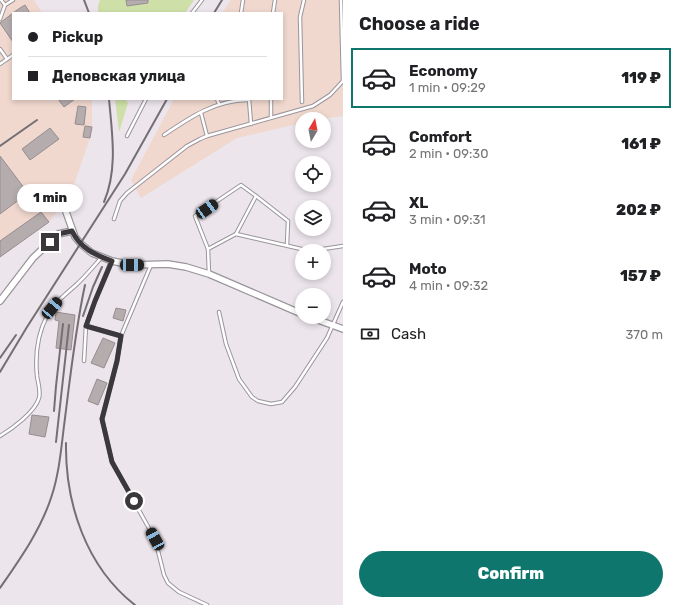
<!DOCTYPE html>
<html lang="en">
<head>
<meta charset="utf-8">
<style>
  body { margin:0; font-family:Rubik,sans-serif; background:#f2f2f2; color:#202124; height:100vh; display:flex; flex-direction:column; font-size:15px; white-space:nowrap }
  * { box-sizing:border-box; margin:0 }
  p { font-size:13px; color:#757577 }
  .icon { flex:none; width:22px; height:22px; fill:none; stroke:currentColor; stroke-width:2; stroke-linecap:round; stroke-linejoin:round }
  .map { position:relative; flex:1; overflow:hidden }
  .details { display:flex; flex-direction:column; background:#fff; width:336px }
  .details>* { flex:none }
  .hud { position:absolute; left:12px; top:12px; width:271px; height:88px; border-radius:0px; box-shadow:0 2px 6px #0003; display:grid; align-content:center; height:88px; padding:0 16px; background:#fff }
  .needle { width:26px; rotate:10deg }
  .tools { position:absolute; left:295px; top:112px; display:grid; gap:8px }
  .tools a { display:grid; place-items:center; width:36px; height:36px; border-radius:50%; background:#fff; box-shadow:0 2px 6px #0003; font-size:20px }
  .end { position:absolute; width:18px; height:18px; margin:-9px; border:5px solid #3b383b; background:#fff; box-shadow:0 0 0 2px #fff }
  .from { border-radius:50% }
  .bubble { position:absolute; height:28px; border-radius:14px; background:#fff; box-shadow:0 2px 6px #0003; font-size:13px; font-weight:800; line-height:28px; text-align:center }
  .car { position:absolute; width:12px; height:24px; margin:-12px -6px; border-radius:5px; box-shadow:0 0 3px 1px #0007; background:linear-gradient(#222 24%,#8ab4d8 0 40%,#222 0 76%,#8ab4d8 0 86%,#222 0) }
  .hud b { display:flex; align-items:center; gap:14px; height:38px; font-size:15px }
  .hud b+b { border-top:1px solid #e0e0e0 }
  .hud i { width:10px; height:10px; background:#202124 }
  ul { padding:0; list-style:none }
  li { display:flex; align-items:center; gap:12px; height:60px; margin:0 8px 6px; padding:0 8px; border:2px solid transparent; border-radius:0px }
  li div { flex:1 }
  li b { display:block; font-size:15px }
  li em { font-style:normal; font-weight:800 }
  li.selected { border-color:#0f766e }
  li>.icon { width:36px; height:36px; stroke-width:1.5 }
  h2 { padding:0 16px; font-size:18px; line-height:48px }
  .pay { display:flex; align-items:center; gap:10px; height:44px; padding:0 16px; font-size:15px }
  .pay p { margin-inline-start:auto }
  .button { display:flex; gap:8px; margin-top:auto; padding:8px 16px }
  .button a { flex:1; height:46px; border-radius:24px; background:#0f766e; color:#fff; font-size:16px; font-weight:800; line-height:46px; text-align:center }
  main { display:flex; flex:1; min-height:0 }
  .map>svg:first-child { display:block }
  .industrial { fill:#f0d8ce }
  .green { fill:#cee0a8 }
  .building { fill:#b5acae; stroke:#968d90 }
  .lines { fill:none; stroke-linecap:round; stroke-linejoin:round }
  .service-casing { stroke:#9a959b; stroke-width:4.5 }
  .minor-casing { stroke:#9a959b; stroke-width:8 }
  .service { stroke:#fff; stroke-width:2.5 }
  .minor { stroke:#fff; stroke-width:5.5 }
  .rail { stroke:#746f74; stroke-width:2 }
  .route { stroke:#3b383b; stroke-width:5 }
</style>
</head>
<body>
<main>
<div class="map">
<svg width="343" height="605" viewBox="0 0 343 605">
  <rect width="100%" height="100%" fill="#ece5ec"/>
  <g class="industrial">
    <path d="M0 0H34L42 13H13V99H92V127L90 138 71 193 49 222 0 257Z"/>
    <path d="M231 0H343V116L319 119H302V123L237 138 141 198 131 180 174 99H282V13H222Z"/>
  </g>
  <g class="green">
    <path d="M100 0H194L185 13H98V6Z"/>
    <path d="M115 99H125L128 103 119 132Z"/>
  </g>
  <g class="building">
    <path d="M126 0H148V3L127 6Z"/>
    <path d="M25 5 30 13H13L20 8Z"/>
    <path d="M13 13V42L0 23Z"/>
    <path d="M58 99H75L64 107Z"/>
    <path d="M78 106 86 107 84 125 75 124Z"/>
    <path d="M85 126 92 127 90 138 83 137Z"/>
    <path d="M50 128 59 139 30 160 22 149Z"/>
    <path d="M0 156 28 193 0 214Z"/>
    <path d="M41 212 49 222 0 257V241Z"/>
    <path d="M116 308 126 310 123 321 113 318Z"/>
    <path d="M56 312 75 315 71 350 56 348 59 321 55 320Z"/>
    <path d="M103 338 115 343 104 368 91 363Z"/>
    <path d="M97 379 107 383 98 405 88 401Z"/>
    <path d="M32 415 49 417 45 437 29 434Z"/>
  </g>
  <g class="lines">
    <g class="service-casing">
      <g id="service">
        <path d="M341 0 343 81"/>
        <path d="M5 5 13 0"/>
        <path d="M192 13 202 0"/>
        <path d="M241 13 243 0"/>
        <path d="M273 13 275 0"/>
        <path d="M0 19 5 5 1 0"/>
        <path d="M0 49 7 59"/>
        <path d="M0 64 13 55"/>
        <path d="M217 99 219 104"/>
        <path d="M249 99 251 124"/>
        <path d="M302 102 300 17 304 0"/>
        <path d="M201 113 207 136"/>
        <path d="M271 117V99"/>
        <path d="M164 135C189 118 217 99 249 100"/>
        <path d="M127 136 146 99"/>
        <path d="M256 196 288 221 287 245"/>
        <path d="M114 219 120 201 127 193 187 146 200 139 207 136 313 106 330 95 343 81"/>
        <path d="M208 249 195 216 241 185 256 196 236 234"/>
        <path d="M151 265 121 336 117 361 102 419 112 462 155 539 164 575 168 583 179 592 207 605"/>
        <path d="M209 274 208 249 236 234 310 251 343 246"/>
        <path d="M219 312 226 344 239 379 252 397 258 401 271 404 282 402 295 387 327 338 343 302"/>
        <path d="M86 326 121 336"/>
        <path d="M84 361 86 326 95 301 111 261"/>
        <path d="M0 436C12 429 35 412 39 398 41 391 38 383 37 376 35 355 37 335 47 316 54 303 65 295 76 285 85 277 93 267 101 258"/>
      </g>
    </g>
    <g class="minor-casing">
      <g id="minor">
        <path d="M50 192 65 209 75 237 81 244 92 253 112 261 132 265 168 264 186 267 209 274 302 314"/>
        <path d="M0 301 33 258 50 242 58 234 72 231"/>
        <path d="M310 317 343 329"/>
      </g>
    </g>
    <use href="#service" class="service"/>
    <use href="#minor" class="minor"/>
    <g class="rail">
      <path d="M84 0 89 13"/>
      <path d="M214 13 222 0"/>
      <path d="M0 146 37 120"/>
      <path d="M104 202C118 169 112 133 109 99"/>
      <path d="M83 316 93 287 102 267"/>
      <path d="M0 358 16 335"/>
      <path d="M0 372 27 327 125 174 167 99"/>
      <path d="M54 411 56 386 63 324"/>
      <path d="M56 442 69 325"/>
      <path d="M66 443C65 503 86 567 135 605"/>
      <path d="M0 588C20 559 40 531 51 498 59 475 61 450 64 426 70 379 75 331 85 285"/>
    </g>
  </g>
  <g class="lines">
    <path class="route" d="M50 242 58 234 72 231C80 248 95 255 112 261L95 301 86 326 121 336 117 361 102 419 112 462 134 501"/>
  </g>
</svg>
<div class="tools">
<a><svg class="needle" viewBox="-14 -14 28 28"><path d="M0-13l5 13h-10z" fill="#e53935"/><path d="M0 13l5-13h-10z" fill="#757577"/></svg></a>
<a><svg class="icon" aria-label="locate" viewBox="0 0 24 24"><circle cx="12" cy="12" r="6"/><path d="M12 2v4M12 18v4M2 12h4M18 12h4"/></svg></a>
<a><svg class="icon" aria-label="layers" viewBox="0 0 24 24"><path d="M12 4l9 5-9 5-9-5zM3 14l9 5 9-5"/></svg></a>
<a>+</a>
<a>−</a>
</div>
<i class="end from" style="left:134px;top:501px"></i>
<i class="end" style="left:50px;top:242px"></i>
<div class="bubble" style="left:17px;top:184px;width:66px">1 min</div>
<i class="car" style="left:207px;top:209px;rotate:55deg"></i>
<i class="car" style="left:132px;top:265px;rotate:90deg"></i>
<i class="car" style="left:52px;top:308px;rotate:40deg"></i>
<i class="car" style="left:155px;top:539px;rotate:331deg"></i>
<div class="hud">
<b><i class="from"></i>Pickup</b>
<b><i></i>Деповская улица</b>
</div>
</div>
<section class="details">
<h2>Choose a ride</h2>
<ul>
<li class="selected"><svg class="icon" aria-label="car" viewBox="0 0 24 24"><path d="M5 17H2v-5l4-1 3-4h7l3 4 3 1v5h-3M9 17h6M6 11h13"/><circle cx="7" cy="17" r="2"/><circle cx="17" cy="17" r="2"/></svg><div><b>Economy</b><p>1 min · 09:29</p></div><em>119 ₽</em></li>
<li><svg class="icon" aria-label="car" viewBox="0 0 24 24"><path d="M5 17H2v-5l4-1 3-4h7l3 4 3 1v5h-3M9 17h6M6 11h13"/><circle cx="7" cy="17" r="2"/><circle cx="17" cy="17" r="2"/></svg><div><b>Comfort</b><p>2 min · 09:30</p></div><em>161 ₽</em></li>
<li><svg class="icon" aria-label="car" viewBox="0 0 24 24"><path d="M5 17H2v-5l4-1 3-4h7l3 4 3 1v5h-3M9 17h6M6 11h13"/><circle cx="7" cy="17" r="2"/><circle cx="17" cy="17" r="2"/></svg><div><b>XL</b><p>3 min · 09:31</p></div><em>202 ₽</em></li>
<li><svg class="icon" aria-label="car" viewBox="0 0 24 24"><path d="M5 17H2v-5l4-1 3-4h7l3 4 3 1v5h-3M9 17h6M6 11h13"/><circle cx="7" cy="17" r="2"/><circle cx="17" cy="17" r="2"/></svg><div><b>Moto</b><p>4 min · 09:32</p></div><em>157 ₽</em></li>
</ul>
<div class="pay"><svg class="icon" aria-label="cash" viewBox="0 0 24 24"><path d="M3 7h18v10H3z"/><circle cx="12" cy="12" r="2"/></svg>Cash<p>370 m</p></div>
<div class="button"><a>Confirm</a></div>
</section>
</main>
</body>
</html>
